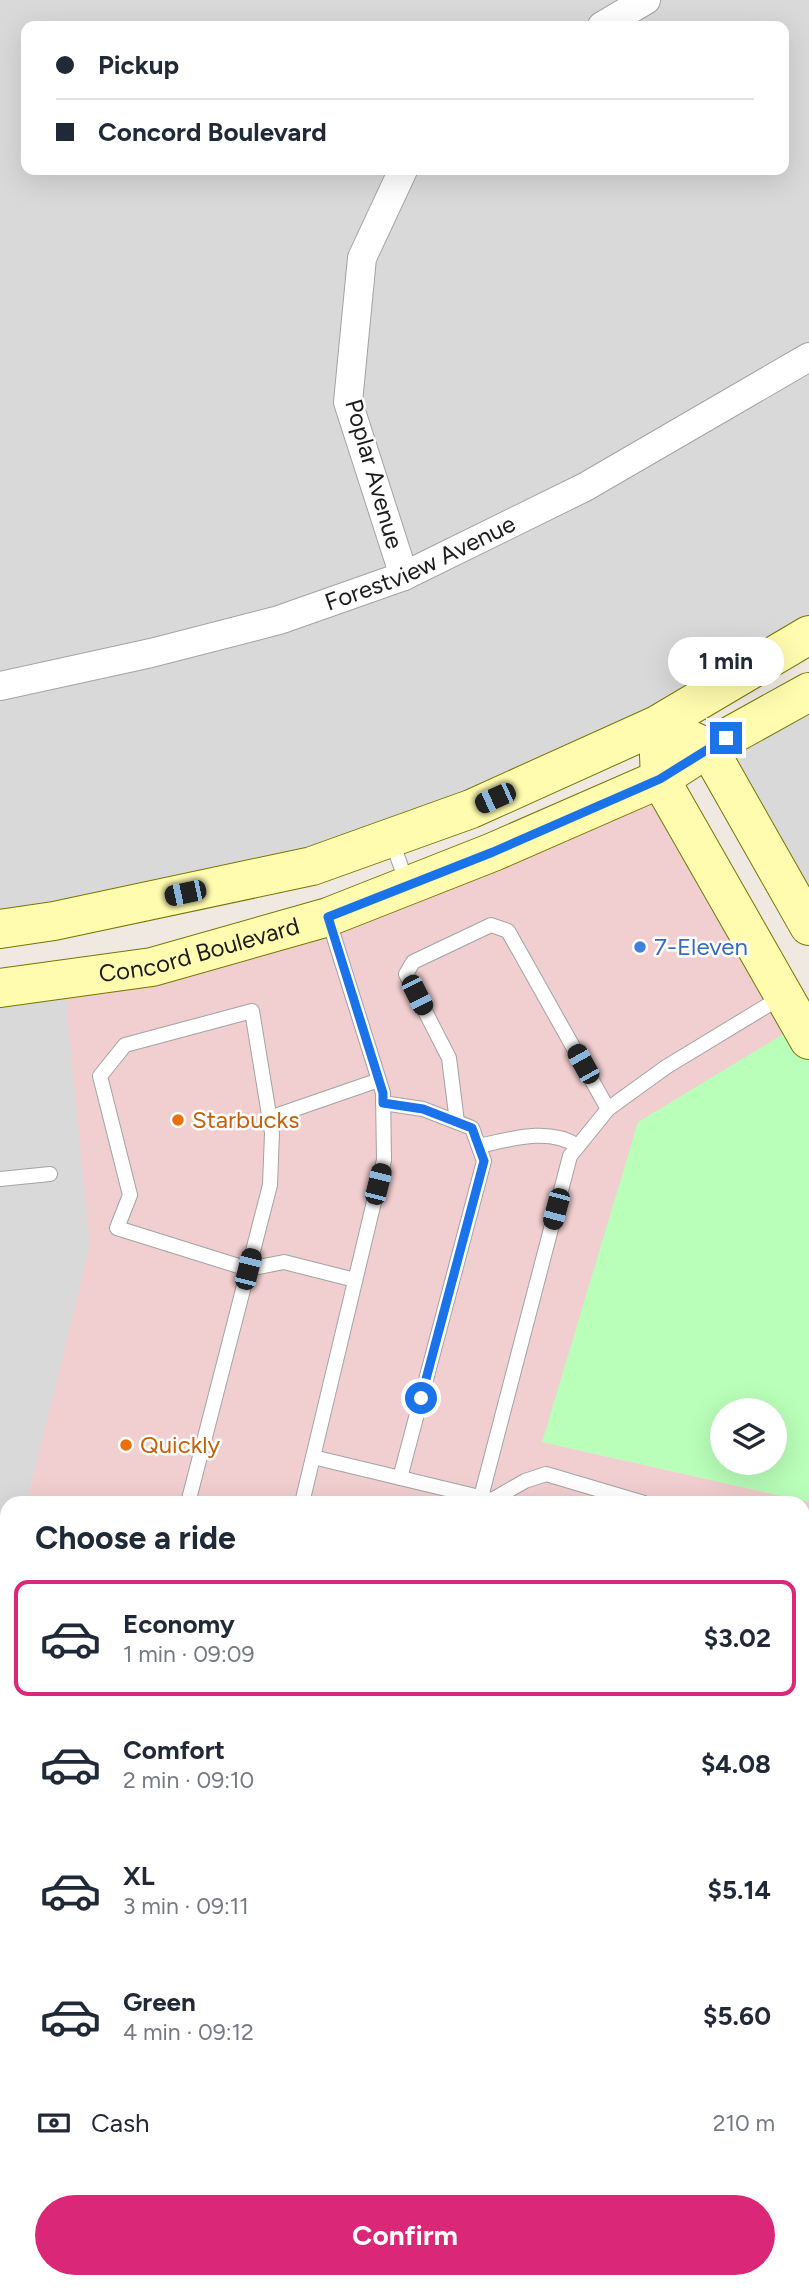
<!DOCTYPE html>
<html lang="en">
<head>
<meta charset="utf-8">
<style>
  body { margin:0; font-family:Figtree,sans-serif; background:#f6f6f7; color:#1f2937; height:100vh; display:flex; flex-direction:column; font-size:26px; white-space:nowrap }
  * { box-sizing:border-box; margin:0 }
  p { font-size:23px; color:#747a83 }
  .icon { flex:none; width:38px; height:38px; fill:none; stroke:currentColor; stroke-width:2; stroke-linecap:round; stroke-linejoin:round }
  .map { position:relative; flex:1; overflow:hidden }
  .side { position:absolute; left:0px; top:1496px; width:810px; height:793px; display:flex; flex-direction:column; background:#fff; border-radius:21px 21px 0 0; box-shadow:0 7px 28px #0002 }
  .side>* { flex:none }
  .guide { position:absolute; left:21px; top:21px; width:768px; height:154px; border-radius:14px; box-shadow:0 7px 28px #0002; display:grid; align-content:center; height:154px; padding:0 35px; background:#fff }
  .tools { position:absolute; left:710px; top:1398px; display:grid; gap:14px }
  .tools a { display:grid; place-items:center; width:77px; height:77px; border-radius:50%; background:#fff; box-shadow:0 7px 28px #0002; font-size:35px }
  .end { position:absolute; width:32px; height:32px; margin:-16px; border:9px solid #1a73e8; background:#fff; box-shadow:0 0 0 4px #fff }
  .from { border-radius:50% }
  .bubble { position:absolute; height:49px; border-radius:24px; background:#fff; box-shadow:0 7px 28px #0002; font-size:23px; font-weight:700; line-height:49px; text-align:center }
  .car { position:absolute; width:21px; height:42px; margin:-21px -10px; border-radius:9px; box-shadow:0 0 5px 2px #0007; background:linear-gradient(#222 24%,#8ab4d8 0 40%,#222 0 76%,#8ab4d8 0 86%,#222 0) }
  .guide b { display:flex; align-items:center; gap:24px; height:66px; font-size:26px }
  .guide b+b { border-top:2px solid #e0e1e3 }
  .guide i { width:18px; height:18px; background:#1f2937 }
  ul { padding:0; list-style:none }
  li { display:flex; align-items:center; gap:21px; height:116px; margin:0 14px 10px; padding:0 21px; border:4px solid transparent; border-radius:14px }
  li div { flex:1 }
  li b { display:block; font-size:26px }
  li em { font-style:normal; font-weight:700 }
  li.active { border-color:#db2777 }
  li>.icon { width:63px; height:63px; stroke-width:1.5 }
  h2 { padding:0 35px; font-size:32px; line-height:84px }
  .pay { display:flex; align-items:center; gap:18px; height:77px; padding:0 35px; font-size:26px }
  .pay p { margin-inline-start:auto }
  .cta { display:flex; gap:14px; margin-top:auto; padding:14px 35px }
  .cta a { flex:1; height:80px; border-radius:42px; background:#db2777; color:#fff; font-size:28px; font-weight:700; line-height:80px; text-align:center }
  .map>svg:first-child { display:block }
  .residential { fill:#dad9d9; fill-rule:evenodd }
  .commercial { fill:#f1ced0 }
  .park { fill:#b9feb9; fill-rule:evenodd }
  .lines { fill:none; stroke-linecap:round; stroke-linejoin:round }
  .lane-casing { stroke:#a3a3a3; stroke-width:16 }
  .street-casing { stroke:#a3a3a3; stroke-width:30 }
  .secondary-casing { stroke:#747700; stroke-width:40 }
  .lane { stroke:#fff; stroke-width:14 }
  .street { stroke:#fff; stroke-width:28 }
  .secondary { stroke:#fffcaf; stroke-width:38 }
  .route { stroke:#1a73e8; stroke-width:9 }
  .shop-dot { fill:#3f7fe0; stroke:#fff; stroke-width:2.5 }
  .food-dot { fill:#e8710a; stroke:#fff; stroke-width:2.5 }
  .labels { text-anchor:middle; stroke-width:5; stroke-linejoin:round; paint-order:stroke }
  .street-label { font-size:24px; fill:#1c1c1c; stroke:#fff }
  .shop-label { font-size:24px; fill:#366cbe; stroke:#fff; text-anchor:start }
  .food-label { font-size:24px; fill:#c56008; stroke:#fff; text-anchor:start }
</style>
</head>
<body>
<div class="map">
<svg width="809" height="2288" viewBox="0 0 809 2288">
  <rect width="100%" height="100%" fill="#efe9e1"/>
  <g class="residential">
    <path d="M0 0H809V635L471 809 0 929ZM26 26H784V170H26Z"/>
    <path d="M809 692V926L708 748Z"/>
    <path d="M64 981 91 1244 27 1503H7V1583L0 1611V988Z"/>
    <path d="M803 1578 809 1580V2288H0V1731L7 1732V2282H803Z"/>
  </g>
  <g class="commercial">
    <path d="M660 779 800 1024 542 1442 809 1502V1580L803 1578V1503H27L90 1244 64 981 152 967Z"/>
    <path d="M7 1583V1732L0 1731V1611Z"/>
  </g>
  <path class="park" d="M800 1024 809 1040V1502L542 1442 638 1122ZM723 1410H775V1463H723Z"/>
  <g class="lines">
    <g class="lane-casing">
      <g id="lane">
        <path d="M392 841 407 884"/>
        <path d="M383 1103 423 1109 472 1128 484 1161 400 1478"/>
        <path d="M269 1118 379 1080"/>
        <path d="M457 1122 449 1058 406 974 413 962 491 925 508 931 608 1109"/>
        <path d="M479 1146C511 1139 548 1127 578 1146"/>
        <path d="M0 1179 50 1174"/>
        <path d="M313 1457 492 1500 525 1481 546 1474 644 1503"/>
        <path d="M481 1497 570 1156 608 1109 666 1067 783 996"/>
        <path d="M188 1503 270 1185 272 1133 252 1011 125 1045 100 1076 130 1195 117 1228 248 1269 284 1262 355 1280"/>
        <path d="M302 1503 384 1160 383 1093 328 918"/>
        <path d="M803 1550 809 1552"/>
        <path d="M359 2282 383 2288"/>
      </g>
    </g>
    <g class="street-casing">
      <g id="street">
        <path d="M602 26 646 0"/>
        <path d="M403 170 362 258 348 402 404 576"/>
        <path id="s1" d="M0 686 151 653 279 620 404 576 585 487 809 357"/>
        <path d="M803 1738 809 1717"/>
        <path d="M0 1901 7 1903"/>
        <path d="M803 1979 809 1980"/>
        <path d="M486 2288 487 2282"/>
      </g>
    </g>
    <g class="secondary-casing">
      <g id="secondary">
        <path d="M686 738 708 748 809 926"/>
        <path d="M659 755 660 779 809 1040"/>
        <path d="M0 929 54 921 312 866 471 809 657 725 809 635"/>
        <path id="s2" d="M0 988 152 967 328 917 493 852 660 779 708 748 809 692"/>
      </g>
    </g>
    <use href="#lane" class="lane"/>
    <use href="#street" class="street"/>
    <use href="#secondary" class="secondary"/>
  </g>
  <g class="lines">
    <path class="route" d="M421 1398 484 1161 472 1128 423 1109 383 1103V1093L328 917 493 852 660 779 726 738"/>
  </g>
  <circle class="shop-dot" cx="640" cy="947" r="7"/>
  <g class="food-dot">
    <circle cx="178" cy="1120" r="7"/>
    <circle cx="126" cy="1445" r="7"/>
  </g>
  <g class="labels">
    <g class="street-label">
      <text transform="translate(374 474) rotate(74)" y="8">Poplar Avenue</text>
      <text dy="8" stroke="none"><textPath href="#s1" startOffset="439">Forestview Avenue</textPath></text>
      <text dy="8" stroke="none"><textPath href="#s2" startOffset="203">Concord Boulevard</textPath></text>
    </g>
    <g class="shop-label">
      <text x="654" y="955">7-Eleven</text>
    </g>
    <g class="food-label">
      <text x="192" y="1128">Starbucks</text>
      <text x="140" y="1453">Quickly</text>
    </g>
  </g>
</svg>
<div class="tools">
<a><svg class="icon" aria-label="layers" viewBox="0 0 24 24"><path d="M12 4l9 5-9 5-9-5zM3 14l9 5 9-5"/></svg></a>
</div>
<i class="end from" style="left:421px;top:1398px"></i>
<i class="end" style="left:726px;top:738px"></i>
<div class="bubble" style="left:668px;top:637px;width:116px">1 min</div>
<i class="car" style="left:495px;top:798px;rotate:246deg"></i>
<i class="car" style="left:185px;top:893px;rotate:258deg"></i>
<i class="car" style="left:417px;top:995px;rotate:153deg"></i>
<i class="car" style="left:583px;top:1064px;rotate:331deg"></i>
<i class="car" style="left:378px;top:1184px;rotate:14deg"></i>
<i class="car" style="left:556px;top:1209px;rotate:195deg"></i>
<i class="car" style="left:248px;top:1269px;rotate:14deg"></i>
<div class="guide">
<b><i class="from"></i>Pickup</b>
<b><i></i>Concord Boulevard</b>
</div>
<section class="side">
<h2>Choose a ride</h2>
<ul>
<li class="active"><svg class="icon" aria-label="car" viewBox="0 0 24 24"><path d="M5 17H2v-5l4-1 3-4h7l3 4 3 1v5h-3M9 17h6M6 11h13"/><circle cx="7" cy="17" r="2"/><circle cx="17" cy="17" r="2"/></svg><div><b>Economy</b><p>1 min · 09:09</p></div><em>$3.02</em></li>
<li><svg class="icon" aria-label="car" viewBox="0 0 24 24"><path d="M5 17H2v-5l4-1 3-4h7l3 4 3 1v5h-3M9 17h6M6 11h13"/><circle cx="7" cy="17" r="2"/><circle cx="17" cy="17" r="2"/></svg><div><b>Comfort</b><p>2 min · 09:10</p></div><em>$4.08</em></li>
<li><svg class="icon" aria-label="car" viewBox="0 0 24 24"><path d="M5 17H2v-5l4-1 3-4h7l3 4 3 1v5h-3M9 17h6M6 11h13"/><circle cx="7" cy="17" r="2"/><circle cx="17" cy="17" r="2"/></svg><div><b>XL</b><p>3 min · 09:11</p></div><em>$5.14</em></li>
<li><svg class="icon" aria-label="car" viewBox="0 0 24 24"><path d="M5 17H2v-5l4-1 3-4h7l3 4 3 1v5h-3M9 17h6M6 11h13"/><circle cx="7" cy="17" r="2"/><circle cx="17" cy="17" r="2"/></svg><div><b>Green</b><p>4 min · 09:12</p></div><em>$5.60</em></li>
</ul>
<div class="pay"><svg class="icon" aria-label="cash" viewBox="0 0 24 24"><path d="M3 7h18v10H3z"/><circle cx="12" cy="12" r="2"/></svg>Cash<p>210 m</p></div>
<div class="cta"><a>Confirm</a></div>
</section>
</div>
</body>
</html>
